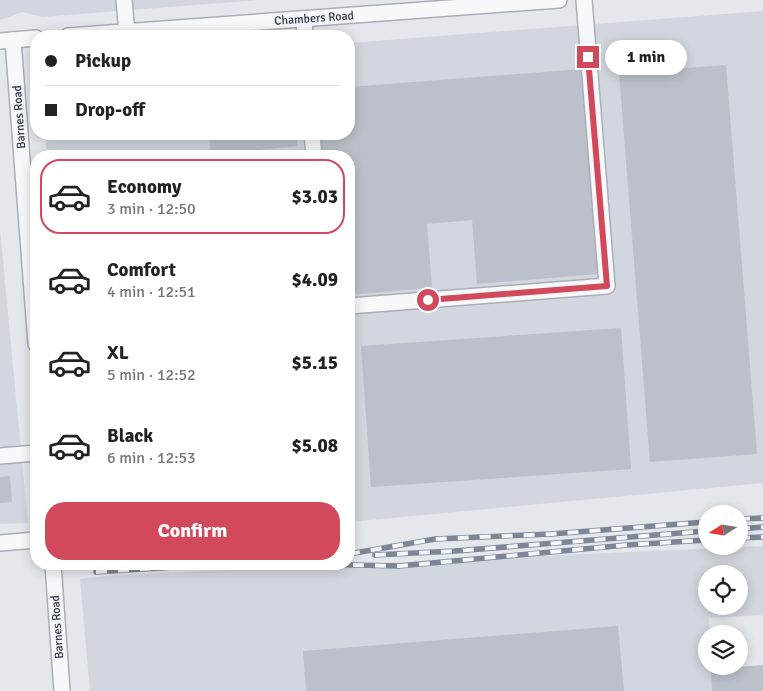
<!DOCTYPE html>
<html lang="en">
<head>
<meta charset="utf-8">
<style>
  body { margin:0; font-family:Signika,sans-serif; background:#f2f2f2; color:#222; height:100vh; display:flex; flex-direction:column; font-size:19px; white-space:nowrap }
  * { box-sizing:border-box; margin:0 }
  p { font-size:16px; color:#767676 }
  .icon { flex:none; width:28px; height:28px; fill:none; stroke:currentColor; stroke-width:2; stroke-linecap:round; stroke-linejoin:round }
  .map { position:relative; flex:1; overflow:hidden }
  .side { position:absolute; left:30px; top:150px; width:325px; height:420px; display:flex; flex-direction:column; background:#fff; border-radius:20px; box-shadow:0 2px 12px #0003 }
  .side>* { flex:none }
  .banner { position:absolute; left:30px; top:30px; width:325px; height:110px; border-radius:20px; box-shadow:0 2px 12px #0003; display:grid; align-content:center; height:110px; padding:0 15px; background:#fff }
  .needle { width:32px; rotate:258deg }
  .tools { position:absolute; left:698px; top:505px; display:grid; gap:10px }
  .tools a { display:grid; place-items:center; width:50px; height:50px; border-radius:50%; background:#fff; box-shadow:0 2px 12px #0003; font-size:25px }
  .end { position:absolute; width:22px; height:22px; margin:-11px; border:6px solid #d1495b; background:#fff; box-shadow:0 0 0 2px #fff }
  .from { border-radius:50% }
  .bubble { position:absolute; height:35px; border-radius:18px; background:#fff; box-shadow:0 2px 12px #0003; font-size:16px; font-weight:700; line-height:35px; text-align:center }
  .banner b { display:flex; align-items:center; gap:18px; height:48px; font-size:19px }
  .banner b+b { border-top:1px solid #e0e0e0 }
  .banner i { width:12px; height:12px; background:#222 }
  ul { padding:9px 0 0; list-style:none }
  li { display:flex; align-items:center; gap:15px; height:75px; margin:0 10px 8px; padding:0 5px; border:2px solid transparent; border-radius:20px }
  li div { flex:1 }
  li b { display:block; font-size:19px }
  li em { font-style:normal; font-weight:700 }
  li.active { border-color:#d1495b }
  li>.icon { width:45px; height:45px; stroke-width:1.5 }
  .cta { display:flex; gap:10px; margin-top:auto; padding:10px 15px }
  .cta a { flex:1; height:58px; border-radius:20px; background:#d1495b; color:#fff; font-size:20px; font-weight:700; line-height:58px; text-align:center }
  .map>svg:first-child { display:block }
  .built { fill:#d2d6de; fill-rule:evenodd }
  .building { fill:#bbc0ca }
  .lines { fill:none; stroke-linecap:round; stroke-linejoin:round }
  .minor-casing { stroke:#a9aeb7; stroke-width:18 }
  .minor { stroke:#f7f8fa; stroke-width:15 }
  .rail-casing { stroke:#7d8696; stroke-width:5.5 }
  .rail { stroke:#f4f6f9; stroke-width:4; stroke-dasharray:11; stroke-linecap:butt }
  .route { stroke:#d1495b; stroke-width:6 }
  .labels { text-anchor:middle; stroke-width:4.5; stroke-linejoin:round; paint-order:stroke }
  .street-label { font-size:12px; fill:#2b3445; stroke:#f4f6f9 }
</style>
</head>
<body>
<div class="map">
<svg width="763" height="691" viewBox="0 0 763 691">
  <rect width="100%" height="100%" fill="#e4e7ec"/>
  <g class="built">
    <path d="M0 0H258L42 17 23 12 0 20Z"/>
    <path d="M763 11V483L349 522V156H47L45 134H349V43Z"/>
    <path d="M0 230 28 523 0 524Z"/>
    <path d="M763 546V615L709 618 710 634H706V666H712L714 691H90L80 579 117 575ZM706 574H739V606H706Z"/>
  </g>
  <g class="building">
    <path d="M726 65 757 454 650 462 619 73Z"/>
    <path d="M583 69 599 274 477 284 472 220 427 224 432 288 349 295V156H320L318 134H349V87Z"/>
    <path d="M209 134H296L298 146 211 155Z"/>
    <path d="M288 152V156H257V155Z"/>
    <path d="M621 328 631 469 371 487 361 346Z"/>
    <path d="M10 476 12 502 0 503V477Z"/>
    <path d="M618 626 624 691H306L303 651Z"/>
    <path d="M763 665V691H712L711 669Z"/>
  </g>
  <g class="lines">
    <g class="minor-casing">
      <g id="minor">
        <path d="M124 0 127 33"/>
        <path d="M304 19 305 36"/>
        <path d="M68 36 559 0"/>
        <path d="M13 40 36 344"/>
        <path d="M0 41 36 38"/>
        <path d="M312 134 314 156"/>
        <path d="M349 306 607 286 584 0"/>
        <path d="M0 456 36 453"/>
        <path d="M0 543 36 540"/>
        <path d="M53 564 62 691"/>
      </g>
    </g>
    <use href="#minor" class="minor"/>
    <g class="rail-casing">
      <g id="rail">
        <path d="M739 519 763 518"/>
        <path d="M739 529 763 527"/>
        <path d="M739 538 763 537"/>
        <path d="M349 554 435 539 551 534 706 522"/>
        <path d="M375 555 455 551 706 531"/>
        <path d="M309 564 399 566 627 545 706 540"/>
        <path d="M96 572 221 564"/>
      </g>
    </g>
    <use href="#rail" class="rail"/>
  </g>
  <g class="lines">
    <path class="route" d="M428 300 607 286 588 57"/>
  </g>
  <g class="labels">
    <g class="street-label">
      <text transform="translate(314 18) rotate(-4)" y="4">Chambers Road</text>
      <text transform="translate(19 117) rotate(-94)" y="4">Barnes Road</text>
      <text transform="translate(57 627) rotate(-94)" y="4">Barnes Road</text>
    </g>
  </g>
</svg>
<div class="tools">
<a><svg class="needle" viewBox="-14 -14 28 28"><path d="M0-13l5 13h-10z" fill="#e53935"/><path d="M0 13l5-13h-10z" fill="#767676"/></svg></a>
<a><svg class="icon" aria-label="locate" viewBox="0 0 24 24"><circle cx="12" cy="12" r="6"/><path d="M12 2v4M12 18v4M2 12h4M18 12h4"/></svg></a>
<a><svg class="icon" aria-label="layers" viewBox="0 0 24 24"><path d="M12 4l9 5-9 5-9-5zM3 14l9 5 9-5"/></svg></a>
</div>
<i class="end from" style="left:428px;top:300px"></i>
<i class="end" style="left:588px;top:57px"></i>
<div class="bubble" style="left:605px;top:40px;width:82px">1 min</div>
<div class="banner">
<b><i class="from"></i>Pickup</b>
<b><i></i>Drop-off</b>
</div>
<section class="side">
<ul>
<li class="active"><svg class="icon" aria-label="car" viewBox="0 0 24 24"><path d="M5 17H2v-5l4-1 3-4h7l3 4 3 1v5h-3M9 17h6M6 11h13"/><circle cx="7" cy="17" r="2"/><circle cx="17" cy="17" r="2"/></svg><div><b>Economy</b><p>3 min · 12:50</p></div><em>$3.03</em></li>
<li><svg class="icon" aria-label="car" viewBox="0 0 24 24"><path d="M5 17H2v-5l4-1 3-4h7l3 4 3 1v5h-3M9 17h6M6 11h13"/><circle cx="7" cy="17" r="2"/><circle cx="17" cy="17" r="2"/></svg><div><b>Comfort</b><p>4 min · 12:51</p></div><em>$4.09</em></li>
<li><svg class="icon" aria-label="car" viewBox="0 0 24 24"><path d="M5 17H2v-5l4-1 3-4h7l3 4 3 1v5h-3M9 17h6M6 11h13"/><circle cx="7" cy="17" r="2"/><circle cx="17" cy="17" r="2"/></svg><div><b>XL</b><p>5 min · 12:52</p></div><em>$5.15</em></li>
<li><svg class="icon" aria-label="car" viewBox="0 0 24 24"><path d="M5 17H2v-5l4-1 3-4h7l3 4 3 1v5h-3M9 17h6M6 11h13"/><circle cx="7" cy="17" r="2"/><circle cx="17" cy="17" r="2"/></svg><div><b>Black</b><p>6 min · 12:53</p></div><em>$5.08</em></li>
</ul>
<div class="cta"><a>Confirm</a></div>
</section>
</div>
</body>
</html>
